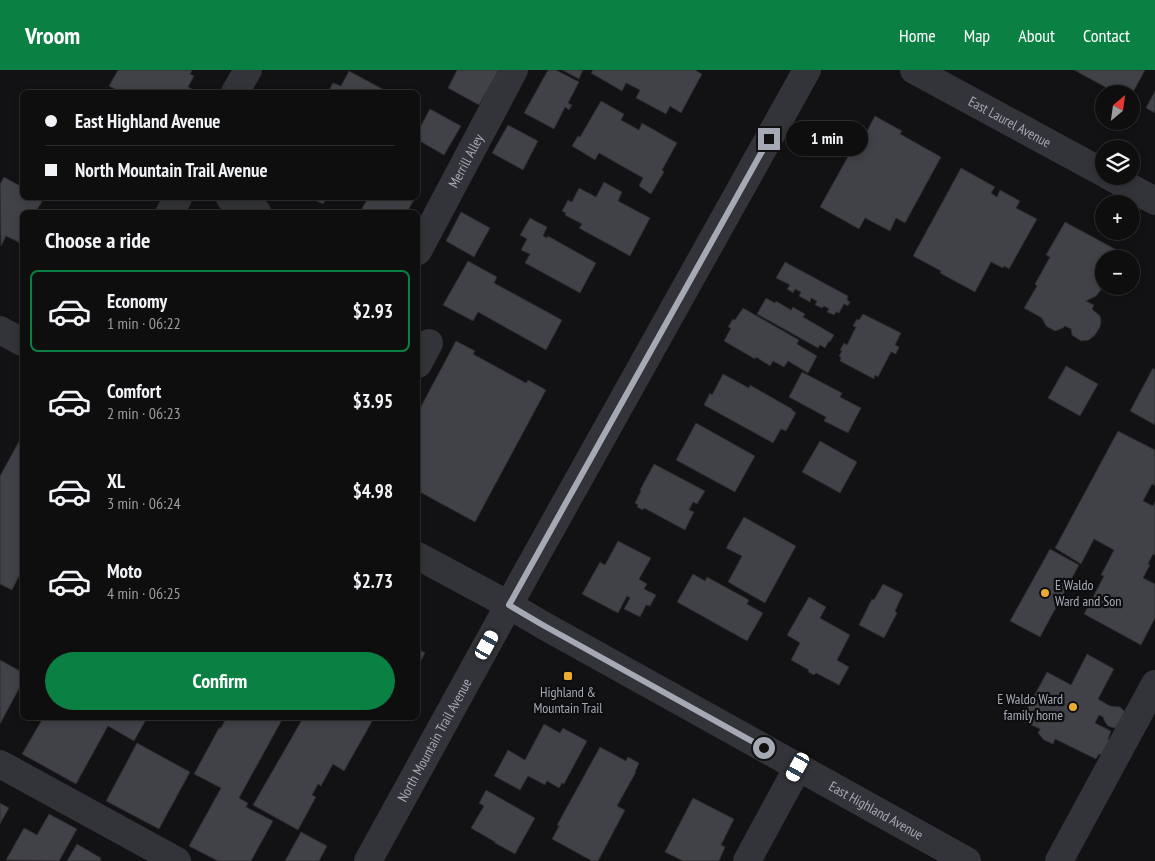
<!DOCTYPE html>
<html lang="en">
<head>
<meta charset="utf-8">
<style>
  body { margin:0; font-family:"PT Sans Narrow",sans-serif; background:#171718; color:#f1f3f6; height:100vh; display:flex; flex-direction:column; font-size:19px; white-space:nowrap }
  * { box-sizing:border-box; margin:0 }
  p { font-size:16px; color:#9b9c9e }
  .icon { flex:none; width:28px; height:28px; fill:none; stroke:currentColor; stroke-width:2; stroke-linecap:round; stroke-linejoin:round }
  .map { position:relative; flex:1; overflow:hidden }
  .side { position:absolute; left:20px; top:140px; width:400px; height:510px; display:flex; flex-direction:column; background:#0e0e0f; border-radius:8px; box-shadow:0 2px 8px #0003,0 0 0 1px #2e2e2f }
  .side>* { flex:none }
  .guide { position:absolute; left:20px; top:20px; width:400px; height:110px; border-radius:8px; box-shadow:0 2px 8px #0003,0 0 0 1px #2e2e2f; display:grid; align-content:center; height:110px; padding:0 25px; background:#0e0e0f }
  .needle { width:32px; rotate:29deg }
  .buttons { position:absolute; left:1095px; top:15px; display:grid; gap:10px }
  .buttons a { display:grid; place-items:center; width:45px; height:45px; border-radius:50%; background:#0e0e0f; box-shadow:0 2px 8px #0003,0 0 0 1px #2e2e2f; font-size:25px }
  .end { position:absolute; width:22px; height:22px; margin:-11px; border:6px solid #a4a9b4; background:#111; box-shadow:0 0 0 2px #111 }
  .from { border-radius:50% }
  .bubble { position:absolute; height:35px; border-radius:18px; background:#0e0e0f; box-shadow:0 2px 8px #0003,0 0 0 1px #2e2e2f; font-size:16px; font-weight:700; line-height:35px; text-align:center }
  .car { position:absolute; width:15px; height:30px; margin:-15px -8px; border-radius:6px; box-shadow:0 0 4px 1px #0007; background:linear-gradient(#fff 24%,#345 0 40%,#fff 0 76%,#345 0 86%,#fff 0) }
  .guide b { display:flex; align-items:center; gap:18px; height:48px; font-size:19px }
  .guide b+b { border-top:1px solid #2e2e2f }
  .guide i { width:12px; height:12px; background:#f1f3f6 }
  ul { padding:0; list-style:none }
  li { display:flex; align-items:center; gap:15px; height:82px; margin:0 10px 8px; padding:0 15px; border:2px solid transparent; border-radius:8px }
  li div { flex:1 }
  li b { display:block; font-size:19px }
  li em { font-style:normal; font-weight:700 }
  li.active { border-color:#0b8043 }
  li>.icon { width:45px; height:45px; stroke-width:1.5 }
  h2 { padding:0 25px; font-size:22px; line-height:60px }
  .primary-button { display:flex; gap:10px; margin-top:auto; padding:10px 25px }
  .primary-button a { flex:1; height:58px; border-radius:30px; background:#0b8043; color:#fff; font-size:20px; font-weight:700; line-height:58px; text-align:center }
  header { display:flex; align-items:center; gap:30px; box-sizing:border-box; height:70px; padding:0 25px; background:#0b8043; color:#fff }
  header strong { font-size:24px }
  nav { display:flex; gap:28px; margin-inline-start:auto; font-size:18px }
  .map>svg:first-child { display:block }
  .building { fill:#414247; stroke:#2c2c30 }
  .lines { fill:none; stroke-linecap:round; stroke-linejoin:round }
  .minor { stroke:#333439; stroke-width:28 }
  .route { stroke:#a4a9b4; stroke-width:6 }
  .poi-dot { fill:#ebab33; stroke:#0d0d0f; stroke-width:2 }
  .labels { text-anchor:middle; stroke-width:4.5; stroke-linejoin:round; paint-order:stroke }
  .street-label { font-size:14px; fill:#a4a9b4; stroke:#0d0d0f }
  .poi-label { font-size:14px; fill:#a4a9b4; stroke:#0d0d0f; text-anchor:start }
</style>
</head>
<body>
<header>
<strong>Vroom</strong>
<nav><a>Home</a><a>Map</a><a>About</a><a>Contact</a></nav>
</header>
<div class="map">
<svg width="1155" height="791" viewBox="0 0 1155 791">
  <rect width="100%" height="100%" fill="#121214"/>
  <g class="building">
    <path d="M118 0H190L192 1 190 4 194 6 188 17 192 19 190 22H121L109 16Z"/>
    <path d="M457 0H499L479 35 448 18Z"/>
    <path d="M548 0H556L579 12 568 33 572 35 569 40 565 37 554 59 524 43Z"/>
    <path d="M562 0H583L579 9Z"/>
    <path d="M593 0H695L702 4 681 43 670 36 666 44 636 28 640 20 626 13 622 21 591 3Z"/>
    <path d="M1074 0H1145L1131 26V24H1118Z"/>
    <path d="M349 1 388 22H328L333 13 341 16Z"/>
    <path d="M1155 21V43L1146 38Z"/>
    <path d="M601 31 624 44 621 50 639 60 642 53 677 73 662 100 664 102 651 124 639 116 643 108 599 83 595 90 572 76 578 66 580 67Z"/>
    <path d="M430 39 461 56 444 85 418 70V61Z"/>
    <path d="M875 46 902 61 900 64 941 87 905 153 896 148 890 161 865 148 859 159 820 137 856 72 860 74Z"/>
    <path d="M508 55 538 71 523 100 492 83Z"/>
    <path d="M961 98 995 117 991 123 997 127 1000 120 1020 131 1016 138 1037 149 1009 199 1004 196 1003 198 991 192 975 222 940 203 941 201 913 186Z"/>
    <path d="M4 107 22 117V128H44L36 142H22V168L20 173 6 166 1 176 0 114Z"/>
    <path d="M604 112 622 122 618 131 650 148 630 186 579 158 582 154 565 145 566 143 562 141 568 130 572 132 579 118 596 127Z"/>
    <path d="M311 128H327L323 134Z"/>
    <path d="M368 128H415L407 142H360Z"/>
    <path d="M461 142 490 158 474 187 446 171Z"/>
    <path d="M530 148 547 157 543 166 547 168 548 166 596 193 580 223 525 193 530 184 521 180 527 169 520 165Z"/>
    <path d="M1065 152 1115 179 1112 185 1118 189H1104V206L1099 204 1101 220 1096 226 1086 231 1094 235 1092 239 1100 246 1101 251 1100 257 1095 265 1089 270 1081 271 1072 265 1071 259 1065 256 1063 258 1055 261 1046 256 1042 248 1024 238 1037 216 1035 214 1050 187 1046 185Z"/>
    <path d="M468 191 497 207 494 213 562 250 546 280 478 242 473 251 443 235Z"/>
    <path d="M785 192 848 226 847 230 850 232 848 236 844 234 839 243 836 242 834 245 827 242 829 239 824 236 822 238 815 235 817 231 811 228 810 232 799 226 801 222 795 219 793 223 787 219 790 215 776 208Z"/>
    <path d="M1131 196 1138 199 1131 211Z"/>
    <path d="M766 228 775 233 776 231 791 240 793 237 805 244 803 247 834 265 830 272 829 271 825 278 820 275 818 278 757 244Z"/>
    <path d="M743 238 799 270 797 274 817 286 808 303 788 291 784 297 773 291 770 296 756 287 755 289 724 271 731 258 728 257 733 249 735 250Z"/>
    <path d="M863 244 901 263 895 275 899 277 896 284 891 282 878 307 875 305 874 309 840 291 841 287 839 286 842 281 840 280 844 273 847 275 856 257 853 256 857 249 859 250Z"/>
    <path d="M456 271 475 281 473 284 526 313 528 310 546 320 475 452 418 421V342Z"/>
    <path d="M1066 296 1098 314 1080 346 1048 328Z"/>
    <path d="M1153 298 1155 300V355L1130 341Z"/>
    <path d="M802 302 842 323 840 327 861 338 848 363 824 351 826 347 789 327Z"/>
    <path d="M723 304 749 318 750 315 792 339V340L796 343 786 361 781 359 773 373 704 335 710 323 712 325Z"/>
    <path d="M696 353 755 386 735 422 676 390Z"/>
    <path d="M1118 361 1155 380V416L1152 414 1143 431 1153 436 1155 432V485L1153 484 1148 494 1150 495 1143 508 1155 514V548L1141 575 1084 544 1104 506 1101 505 1114 480 1094 469 1081 494 1055 478Z"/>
    <path d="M22 366V500L12 520 0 514V406Z"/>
    <path d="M820 371 857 392 840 423 802 402Z"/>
    <path d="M654 394 705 421 697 434 693 432 689 440 694 442 685 460 644 438 643 440 637 437 638 435 635 433 641 421 640 420Z"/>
    <path d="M744 447 796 476 765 533 728 512 742 486 726 478Z"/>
    <path d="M618 471 651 488 639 509 647 514 644 519 656 525 650 536 646 535 640 547 624 539 630 528 627 526 618 543 582 524 600 492 605 495Z"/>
    <path d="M1050 479 1079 495 1040 567 1010 551Z"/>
    <path d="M693 504 705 511 707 507 749 530 747 534 763 543 747 571 677 532Z"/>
    <path d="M883 514 903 524 895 541 897 543 884 568 859 555 872 529 874 530Z"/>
    <path d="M809 527 826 537 820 548 850 565 837 590 849 597 839 615 816 603 814 605 808 602 809 600 791 590 800 573 787 565Z"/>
    <path d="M418 579 425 583 418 596Z"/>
    <path d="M1087 584 1114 599 1098 629 1110 636 1120 637 1124 641 1126 647 1120 657 1114 658 1108 656 1105 652 1103 647 1099 645 1095 653 1111 661 1108 669 1110 670 1101 685 1099 684 1096 689 1055 669 1053 674 1044 670 1038 663 1040 659 1021 650 1047 602 1071 615Z"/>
    <path d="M0 590 22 602V613L0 654Z"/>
    <path d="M43 648H147L134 671 108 656 76 714 22 684Z"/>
    <path d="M226 648H283L239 728 248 733 246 737 273 751 251 791H218L189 776 221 718 194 704 219 658H221Z"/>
    <path d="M303 648H374L344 701 333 694 321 716 318 714 312 725 316 727 298 760 253 735Z"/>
    <path d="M544 654 560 663 563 658 587 671 564 714 562 713 559 718 547 711 545 715 528 706 520 720 494 706 508 680 525 690Z"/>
    <path d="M137 673 190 702 159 759 106 731Z"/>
    <path d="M600 677 626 691 628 687 639 693 635 702H636L617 736 625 740 598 791H592L552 769 559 756 557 755Z"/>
    <path d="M486 720 535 748 515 784 495 773V772L471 758 484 736 479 733Z"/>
    <path d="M693 728 734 749 721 775 725 777 719 791H683L665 782Z"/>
    <path d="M0 733 9 738 0 754Z"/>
    <path d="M49 744 77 759 59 791 6 790 24 758 37 765Z"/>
    <path d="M301 762 327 776 319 791H285Z"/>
    <path d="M77 774 101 788 100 790 102 791H67Z"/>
  </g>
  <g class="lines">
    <g class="minor">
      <path id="s1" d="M914 0 1104 103"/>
      <path d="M235 22 248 0"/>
      <path d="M1109 106 1155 131"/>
      <path d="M230 128 257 142"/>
      <path d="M170 142 178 128"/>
      <path id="s2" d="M418 181 514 0"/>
      <path d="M0 260 22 272"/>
      <path d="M418 294 429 273"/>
      <path id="s3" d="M418 486 509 535 541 554 967 791"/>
      <path d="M0 694 177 791"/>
      <path id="s4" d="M368 791 528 500 807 0"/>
      <path d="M747 791 798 697"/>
      <path d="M1059 791 1155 614"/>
    </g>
  </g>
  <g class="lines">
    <path class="route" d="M764 678 541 554 509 535 769 69"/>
  </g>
  <g class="poi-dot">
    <circle cx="1045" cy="523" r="5"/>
    <rect x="563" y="601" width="10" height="10" rx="2.5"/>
    <circle cx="1073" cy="637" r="5"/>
  </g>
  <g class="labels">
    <g class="street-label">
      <text dy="5" stroke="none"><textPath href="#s1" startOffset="109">East Laurel Avenue</textPath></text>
      <text dy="5" stroke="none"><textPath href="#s2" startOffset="102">Merrill Alley</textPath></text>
      <text dy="5" stroke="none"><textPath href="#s4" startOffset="138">North Mountain Trail Avenue</textPath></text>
      <text dy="5" stroke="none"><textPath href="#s3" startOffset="524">East Highland Avenue</textPath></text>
    </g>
    <g class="poi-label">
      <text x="1055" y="520">E Waldo<tspan x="1055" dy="16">Ward and Son</tspan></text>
      <text x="568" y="627" text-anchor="middle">Highland &amp;<tspan x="568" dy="16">Mountain Trail</tspan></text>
      <text x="1063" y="634" text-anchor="end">E Waldo Ward<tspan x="1063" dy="16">family home</tspan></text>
    </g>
  </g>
</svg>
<div class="buttons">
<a><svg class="needle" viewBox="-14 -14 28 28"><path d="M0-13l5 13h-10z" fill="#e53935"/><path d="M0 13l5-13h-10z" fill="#9b9c9e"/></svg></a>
<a><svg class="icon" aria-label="layers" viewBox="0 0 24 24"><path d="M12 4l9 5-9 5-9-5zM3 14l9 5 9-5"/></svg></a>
<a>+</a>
<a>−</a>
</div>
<i class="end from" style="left:764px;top:678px"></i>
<i class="end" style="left:769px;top:69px"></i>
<div class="bubble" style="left:786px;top:51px;width:82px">1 min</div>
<i class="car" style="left:487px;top:575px;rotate:29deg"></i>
<i class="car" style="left:798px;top:697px;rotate:209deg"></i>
<div class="guide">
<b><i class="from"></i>East Highland Avenue</b>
<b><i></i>North Mountain Trail Avenue</b>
</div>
<section class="side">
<h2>Choose a ride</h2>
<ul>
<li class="active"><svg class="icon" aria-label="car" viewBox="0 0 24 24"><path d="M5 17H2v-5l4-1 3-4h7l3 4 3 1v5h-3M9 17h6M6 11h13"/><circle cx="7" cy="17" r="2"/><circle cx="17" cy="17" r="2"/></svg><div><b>Economy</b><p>1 min · 06:22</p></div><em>$2.93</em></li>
<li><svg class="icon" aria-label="car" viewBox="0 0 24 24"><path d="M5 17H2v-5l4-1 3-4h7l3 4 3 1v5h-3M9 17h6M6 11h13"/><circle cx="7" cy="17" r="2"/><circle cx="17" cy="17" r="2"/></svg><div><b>Comfort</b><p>2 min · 06:23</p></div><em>$3.95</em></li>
<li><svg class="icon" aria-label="car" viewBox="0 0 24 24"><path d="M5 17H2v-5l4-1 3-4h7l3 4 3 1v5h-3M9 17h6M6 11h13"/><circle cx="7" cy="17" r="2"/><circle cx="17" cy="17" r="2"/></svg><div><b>XL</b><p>3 min · 06:24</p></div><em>$4.98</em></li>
<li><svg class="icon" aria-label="car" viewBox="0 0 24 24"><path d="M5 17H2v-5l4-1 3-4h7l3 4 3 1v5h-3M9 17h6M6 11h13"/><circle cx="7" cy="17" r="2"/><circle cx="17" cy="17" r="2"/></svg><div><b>Moto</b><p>4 min · 06:25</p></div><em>$2.73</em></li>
</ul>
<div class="primary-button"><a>Confirm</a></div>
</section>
</div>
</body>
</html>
